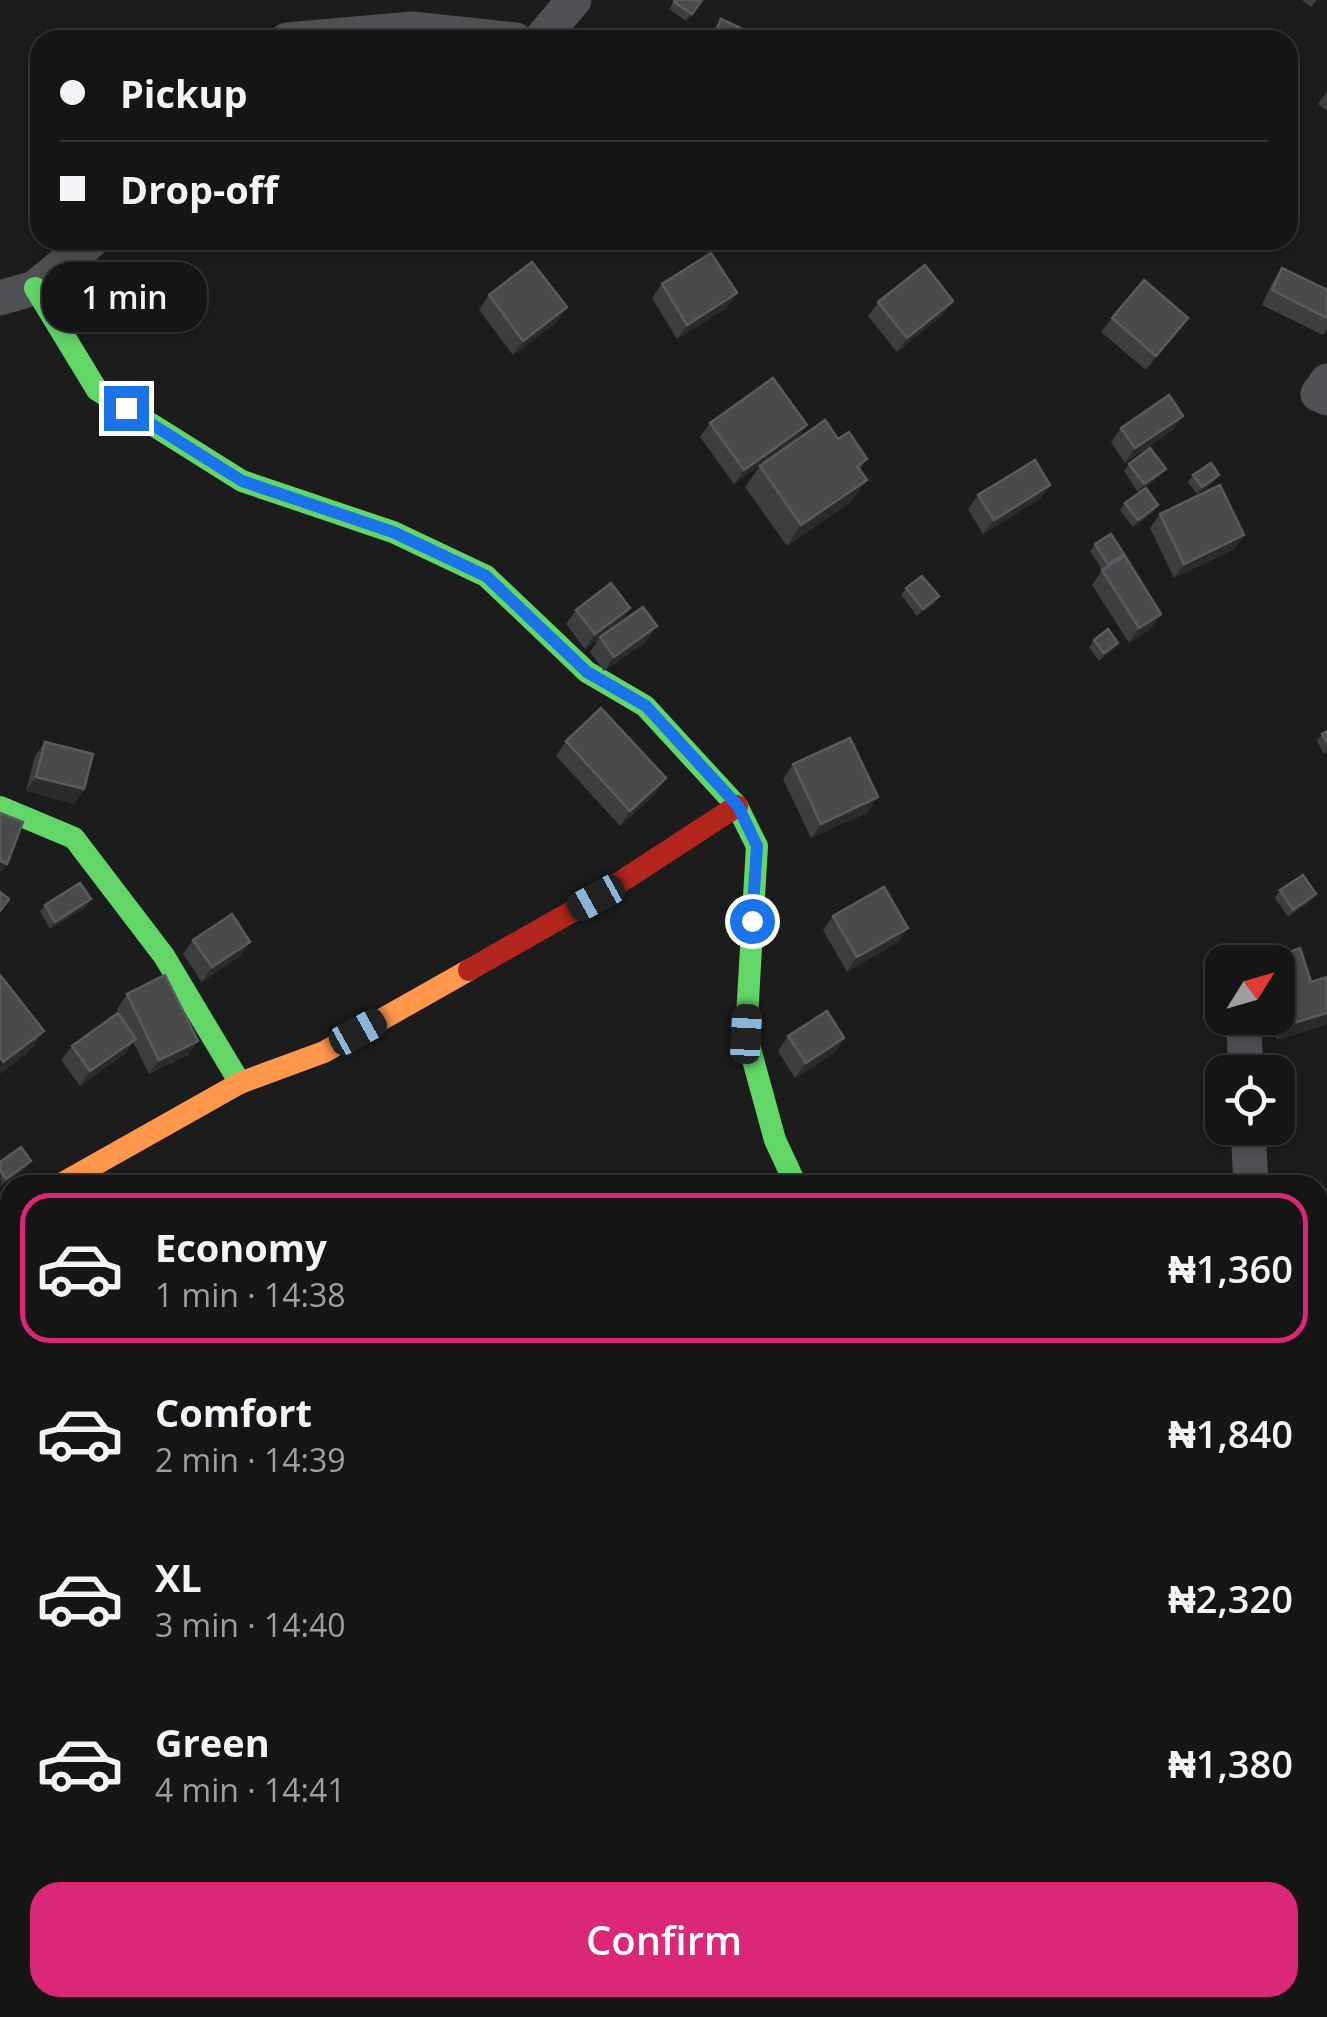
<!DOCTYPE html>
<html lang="en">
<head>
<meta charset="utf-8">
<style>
  body { margin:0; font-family:"Open Sans",sans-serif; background:#1e1e1e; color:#f1f3f6; height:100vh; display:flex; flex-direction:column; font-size:38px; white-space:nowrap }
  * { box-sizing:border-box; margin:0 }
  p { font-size:32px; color:#9d9fa0 }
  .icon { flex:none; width:55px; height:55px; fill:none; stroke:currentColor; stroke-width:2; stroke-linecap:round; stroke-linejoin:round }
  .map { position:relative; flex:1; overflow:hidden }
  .details { position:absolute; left:0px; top:1175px; width:1328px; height:842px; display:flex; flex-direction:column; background:#151515; border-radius:30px 30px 0 0; box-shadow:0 5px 15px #0003,0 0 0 2px #343434 }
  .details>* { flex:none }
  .hud { position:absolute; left:30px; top:30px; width:1268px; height:220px; border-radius:30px; box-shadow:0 5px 15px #0003,0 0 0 2px #343434; display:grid; align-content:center; height:220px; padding:0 30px; background:#151515 }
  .needle { width:65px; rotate:53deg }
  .controls { position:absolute; left:1205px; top:945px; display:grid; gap:20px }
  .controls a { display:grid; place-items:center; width:90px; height:90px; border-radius:20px; background:#151515; box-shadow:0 5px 15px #0003,0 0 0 2px #343434; font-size:50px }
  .end { position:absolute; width:45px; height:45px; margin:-22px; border:12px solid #1a73e8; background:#fff; box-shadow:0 0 0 5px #fff }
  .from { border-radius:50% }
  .bubble { position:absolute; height:70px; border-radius:30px; background:#151515; box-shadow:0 5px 15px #0003,0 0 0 2px #343434; font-size:32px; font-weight:600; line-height:70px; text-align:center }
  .car { position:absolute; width:30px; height:60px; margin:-30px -15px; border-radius:12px; box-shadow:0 0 8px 2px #0007; background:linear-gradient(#222 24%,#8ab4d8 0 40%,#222 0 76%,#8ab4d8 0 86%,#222 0) }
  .hud b { display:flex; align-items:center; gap:35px; height:95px; font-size:38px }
  .hud b+b { border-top:2px solid #343434 }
  .hud i { width:25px; height:25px; background:#f1f3f6 }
  ul { padding:18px 0 0; list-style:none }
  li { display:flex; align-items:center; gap:30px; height:150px; margin:0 20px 15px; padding:0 10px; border:5px solid transparent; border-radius:30px }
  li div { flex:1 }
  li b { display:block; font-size:38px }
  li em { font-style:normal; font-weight:600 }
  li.on { border-color:#db2777 }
  li>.icon { width:90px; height:90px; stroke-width:1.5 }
  .button { display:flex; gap:20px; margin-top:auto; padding:20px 30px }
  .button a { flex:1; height:115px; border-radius:30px; background:#db2777; color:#fff; font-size:40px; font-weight:600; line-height:115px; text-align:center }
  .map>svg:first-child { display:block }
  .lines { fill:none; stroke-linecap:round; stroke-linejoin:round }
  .street { stroke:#505155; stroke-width:35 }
  .fast { stroke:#63d668; stroke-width:22 }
  .slow { stroke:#ff974d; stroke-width:22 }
  .jam { stroke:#b3261e; stroke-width:22 }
  .wall { fill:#3d3e3f }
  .shaded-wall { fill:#2b2b2c }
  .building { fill:#4a4a4d; stroke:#595b5e; stroke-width:2.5 }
  .route { stroke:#1a73e8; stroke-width:12 }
</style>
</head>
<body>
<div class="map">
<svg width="1327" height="2017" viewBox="0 0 1327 2017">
  <rect width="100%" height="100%" fill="#1c1c1c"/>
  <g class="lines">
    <g class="street">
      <path d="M287 40 412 29 516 40"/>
      <path d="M540 40 574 0"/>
      <path d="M0 298 35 288 92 240"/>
      <path d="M1327 381 1318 394 1327 398"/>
      <path d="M1244 1031 1246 1072"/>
      <path d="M1248 1128 1251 1185"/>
      <path d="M0 1215 10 1210"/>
      <path d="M0 1258 10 1282"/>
      <path d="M1318 1262H1327"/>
      <path d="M584 2008 591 2017"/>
      <path d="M1120 2008 1127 2017"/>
    </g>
    <g class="fast">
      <path d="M35 288 97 390 242 481 393 532 486 576 587 672 645 706 737 806 757 846 746 1034 775 1140 796 1185"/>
      <path d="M0 807 74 838 164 956 240 1083"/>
    </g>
    <path class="slow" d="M59 1185 240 1083 324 1052 469 970"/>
    <path class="jam" d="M469 970 596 898 737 806"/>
  </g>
  <g class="wall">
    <path d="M675 0H702L686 21 669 9Z"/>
    <path d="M1302 0H1317L1311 7Z"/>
    <path d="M721 19 766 40H708Z"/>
    <path d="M1327 91V111L1318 104Z"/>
    <path d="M1282 268 1327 290V329L1323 335 1262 305 1272 283Z"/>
    <path d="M662 284 727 308 677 339 652 298Z"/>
    <path d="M489 295 557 322 513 355 479 310Z"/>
    <path d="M953 301 942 315 897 352 868 316 878 302Z"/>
    <path d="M1112 318H1188L1146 370 1101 332Z"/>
    <path d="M710 423 807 425 797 439 734 484 700 437Z"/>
    <path d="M1121 428 1173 430 1125 463 1111 442Z"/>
    <path d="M838 439 867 459 859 470 852 501 787 546 745 487 760 466Z"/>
    <path d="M1129 464 1160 476 1138 492 1124 471Z"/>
    <path d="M1193 475 1214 482 1197 494 1188 482Z"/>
    <path d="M1050 485 1040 499 983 534 968 509 978 495Z"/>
    <path d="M1125 503 1158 505 1153 512 1133 527 1120 510Z"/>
    <path d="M1160 514 1244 535 1234 549 1174 578 1150 528Z"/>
    <path d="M1095 544 1124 554 1121 558 1161 614 1151 628 1129 643 1092 585 1102 570 1090 551Z"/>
    <path d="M906 588 939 596 934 604 917 616 901 595Z"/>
    <path d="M630 608 620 622 585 649 566 624 576 610Z"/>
    <path d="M600 637 647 641 604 671 590 652Z"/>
    <path d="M1094 640 1118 643 1113 650 1099 661 1089 647Z"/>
    <path d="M1327 731V752L1324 754 1317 741 1322 734Z"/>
    <path d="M566 741 666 778 656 793 620 826 556 756Z"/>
    <path d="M45 742 84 789 74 804 26 791 35 756Z"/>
    <path d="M793 764 868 812 811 838 783 779Z"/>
    <path d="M1280 890 1311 901 1288 917 1275 898Z"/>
    <path d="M45 905 86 907 50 929 40 912Z"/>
    <path d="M833 916 898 942 847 972 823 930Z"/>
    <path d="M193 940 250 942 240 956 202 982 183 954Z"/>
    <path d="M1300 948 1311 982 1327 977V1024L1277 1040 1270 1018H1278V962H1264L1266 960Z"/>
    <path d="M127 994 188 1055 149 1074 133 1042 126 1053 80 1086 61 1060 72 1046 122 1019 117 1009Z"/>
    <path d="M788 1036 844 1038 834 1053 795 1078 778 1051Z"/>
    <path d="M0 1162 26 1168 1 1186Z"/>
    <path d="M1083 2008H1105V2017H1086Z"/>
  </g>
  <g class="shaded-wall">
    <path d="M737 293 727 308 677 339 687 325Z"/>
    <path d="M953 301 942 315 897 352 907 338Z"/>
    <path d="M567 307 557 322 513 355 523 341Z"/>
    <path d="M1188 318 1178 332 1146 370 1156 356Z"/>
    <path d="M1183 416 1173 430 1125 463 1135 448Z"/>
    <path d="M807 425 797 439 734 484 744 470Z"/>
    <path d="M1166 469 1160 476 1138 492 1144 484Z"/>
    <path d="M1219 475 1214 482 1197 494 1202 487Z"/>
    <path d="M867 480 852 501 787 546 801 525Z"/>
    <path d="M1050 485 1040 499 983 534 994 520Z"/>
    <path d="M1158 505 1153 512 1133 527 1138 520Z"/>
    <path d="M1244 535 1234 549 1174 578 1184 564Z"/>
    <path d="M939 596 934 604 917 616 923 609Z"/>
    <path d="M630 608 620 622 585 649 595 634Z"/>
    <path d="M1161 614 1151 628 1129 643 1139 628Z"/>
    <path d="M657 626 647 641 604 671 614 657Z"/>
    <path d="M1118 643 1113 650 1099 661 1104 653Z"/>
    <path d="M36 777 84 789 74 804 26 791Z"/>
    <path d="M666 778 656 793 620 826 630 811Z"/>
    <path d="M878 797 868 812 811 838 821 824Z"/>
    <path d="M0 861 7 864 0 874Z"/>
    <path d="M1316 894 1311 901 1288 917 1293 910Z"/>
    <path d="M91 899 86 907 50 929 55 922Z"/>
    <path d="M908 928 898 942 847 972 857 957Z"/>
    <path d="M250 942 240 956 202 982 212 967Z"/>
    <path d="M1327 1013V1024L1277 1040 1287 1025Z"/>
    <path d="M44 1031 29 1052 0 1074V1067L3 1062Z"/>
    <path d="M844 1038 834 1053 795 1078 806 1063Z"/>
    <path d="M136 1039 126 1053 80 1086 90 1071Z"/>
    <path d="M198 1041 188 1055 149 1074 159 1060Z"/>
    <path d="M31 1161 26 1168 1 1186 6 1179Z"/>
    <path d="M10 1376V1378L0 1390V1383Z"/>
    <path d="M10 1585V1586L0 1600V1592Z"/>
  </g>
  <g class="building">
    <path d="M675 0H702L692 14 674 2Z"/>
    <path d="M721 19 766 40H712Z"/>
    <path d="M711 253 737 293 687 325 662 284Z"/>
    <path d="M532 262 567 307 523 341 489 295Z"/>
    <path d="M925 265 953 301 907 338 878 302Z"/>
    <path d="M1282 268 1327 290V318L1272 290Z"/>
    <path d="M1144 280 1188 318 1156 356 1112 318Z"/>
    <path d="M773 378 807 425 744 470 710 423Z"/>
    <path d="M1169 395 1183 416 1135 448 1121 428Z"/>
    <path d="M825 420 838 439 849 432 867 459 857 466 867 480 801 525 760 466Z"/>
    <path d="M1150 448 1166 469 1144 484 1129 464Z"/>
    <path d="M1035 460 1050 485 994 520 978 495Z"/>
    <path d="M1211 463 1219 475 1202 487 1193 475Z"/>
    <path d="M1220 485 1244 535 1184 564 1160 514Z"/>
    <path d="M1146 488 1158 505 1138 520 1125 503Z"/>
    <path d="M1111 534 1124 554 1108 564 1095 544Z"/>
    <path d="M1125 556 1161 614 1139 628 1102 570Z"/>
    <path d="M922 576 939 596 923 609 906 588Z"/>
    <path d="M611 583 630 608 595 634 576 610Z"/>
    <path d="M643 607 657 626 614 657 600 637Z"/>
    <path d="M1108 629 1118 643 1104 653 1094 640Z"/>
    <path d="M601 708 666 778 630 811 566 741Z"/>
    <path d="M1327 731V743L1322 734Z"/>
    <path d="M850 738 878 797 821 824 793 764Z"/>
    <path d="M45 742 93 754 84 789 36 777Z"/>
    <path d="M0 813 23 822 7 864 0 861Z"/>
    <path d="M1303 875 1316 894 1293 910 1280 890Z"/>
    <path d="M80 883 91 899 55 922 45 905Z"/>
    <path d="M884 887 908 928 857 957 833 916Z"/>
    <path d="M0 892 9 899 0 911Z"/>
    <path d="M232 914 250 942 212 967 193 940Z"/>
    <path d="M1300 948 1311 982 1327 977V1013L1287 1025 1278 995V962H1267L1266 960Z"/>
    <path d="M0 975 44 1031 3 1062 0 1057Z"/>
    <path d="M165 975 198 1041 159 1060 127 994Z"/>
    <path d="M827 1011 844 1038 806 1063 788 1036Z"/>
    <path d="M118 1013 136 1039 90 1071 72 1046Z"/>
    <path d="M21 1147 31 1161 6 1179 0 1170V1162Z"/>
    <path d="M0 1354 10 1368V1376L0 1383Z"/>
    <path d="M0 1567 10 1581V1585L0 1592Z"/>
    <path d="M1090 2008H1105L1107 2014 1092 2017Z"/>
  </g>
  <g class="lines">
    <path class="route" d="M126 408 242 481 393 532 486 576 587 672 646 706 738 806 757 846 752 921"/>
  </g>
</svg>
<div class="controls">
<a><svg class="needle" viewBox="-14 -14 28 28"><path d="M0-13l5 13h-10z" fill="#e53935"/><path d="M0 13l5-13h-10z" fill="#9d9fa0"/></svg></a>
<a><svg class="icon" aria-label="locate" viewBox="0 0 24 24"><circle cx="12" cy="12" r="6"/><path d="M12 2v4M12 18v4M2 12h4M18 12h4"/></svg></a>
</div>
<i class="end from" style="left:752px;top:921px"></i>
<i class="end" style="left:126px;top:408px"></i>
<div class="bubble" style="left:42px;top:262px;width:165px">1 min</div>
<i class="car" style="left:596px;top:898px;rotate:241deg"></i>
<i class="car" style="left:358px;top:1032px;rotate:61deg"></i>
<i class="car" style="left:746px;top:1034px;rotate:3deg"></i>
<div class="hud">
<b><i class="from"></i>Pickup</b>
<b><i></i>Drop-off</b>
</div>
<section class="details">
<ul>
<li class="on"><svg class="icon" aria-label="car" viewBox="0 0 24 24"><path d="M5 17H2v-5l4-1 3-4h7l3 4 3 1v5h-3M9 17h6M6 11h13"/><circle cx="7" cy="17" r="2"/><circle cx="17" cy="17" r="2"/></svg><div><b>Economy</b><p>1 min · 14:38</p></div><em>₦1,360</em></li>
<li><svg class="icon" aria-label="car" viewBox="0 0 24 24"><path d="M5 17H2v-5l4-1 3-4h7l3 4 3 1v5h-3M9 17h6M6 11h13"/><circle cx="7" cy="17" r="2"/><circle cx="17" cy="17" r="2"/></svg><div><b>Comfort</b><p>2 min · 14:39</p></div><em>₦1,840</em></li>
<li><svg class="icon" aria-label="car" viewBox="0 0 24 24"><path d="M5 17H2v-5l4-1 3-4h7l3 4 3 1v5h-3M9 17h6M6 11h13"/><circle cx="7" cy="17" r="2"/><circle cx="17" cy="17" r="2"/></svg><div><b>XL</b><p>3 min · 14:40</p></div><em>₦2,320</em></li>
<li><svg class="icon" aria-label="car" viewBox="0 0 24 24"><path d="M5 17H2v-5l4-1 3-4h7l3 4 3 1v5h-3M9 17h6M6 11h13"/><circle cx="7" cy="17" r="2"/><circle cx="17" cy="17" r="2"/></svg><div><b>Green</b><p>4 min · 14:41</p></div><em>₦1,380</em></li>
</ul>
<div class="button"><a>Confirm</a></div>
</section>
</div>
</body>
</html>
